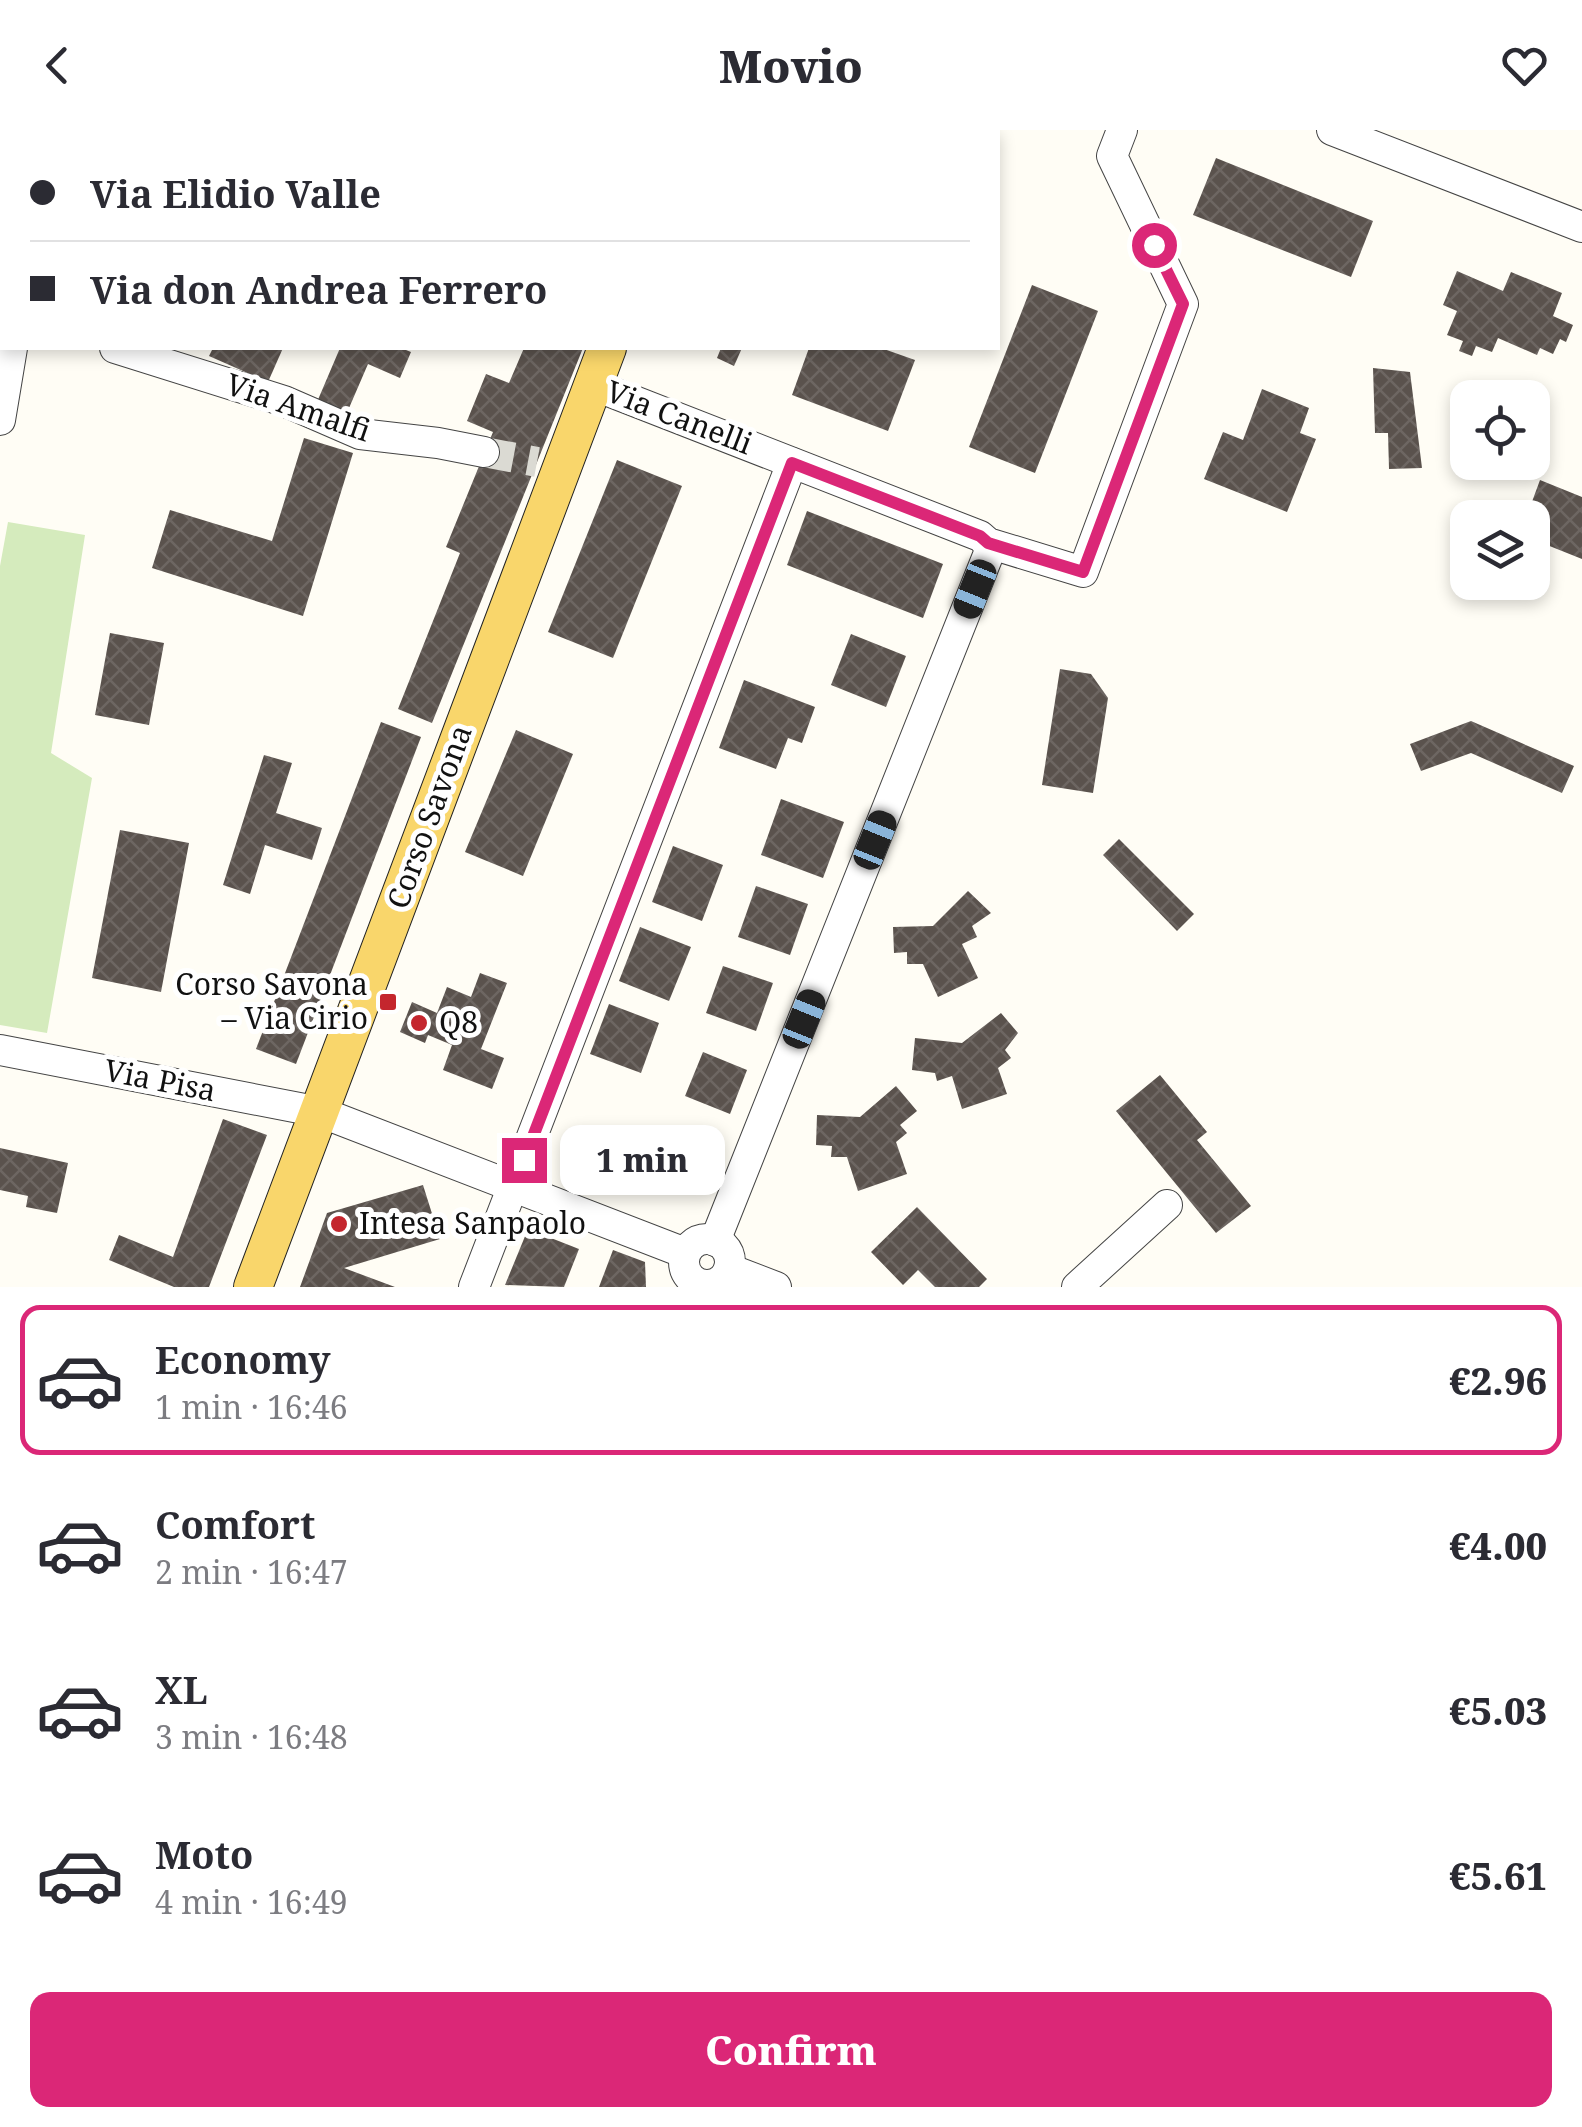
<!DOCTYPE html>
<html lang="en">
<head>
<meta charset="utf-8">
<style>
  body { margin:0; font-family:"Noto Serif",serif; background:#f7f7f7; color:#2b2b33; height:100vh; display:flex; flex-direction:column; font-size:38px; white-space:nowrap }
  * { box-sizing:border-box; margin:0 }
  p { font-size:32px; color:#7c7c81 }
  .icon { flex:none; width:55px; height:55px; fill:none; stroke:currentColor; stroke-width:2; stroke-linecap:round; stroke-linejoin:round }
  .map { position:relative; height:1157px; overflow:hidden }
  .sheet { display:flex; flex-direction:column; background:#fff; flex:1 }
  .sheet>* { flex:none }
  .guide { position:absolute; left:0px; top:0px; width:1000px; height:220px; box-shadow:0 5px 15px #0003; display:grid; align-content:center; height:220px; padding:0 30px; background:#fff }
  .tools { position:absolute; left:1450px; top:250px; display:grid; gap:20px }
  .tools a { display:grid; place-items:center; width:100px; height:100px; border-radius:20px; background:#fff; box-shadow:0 5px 15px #0003; font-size:50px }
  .end { position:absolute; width:45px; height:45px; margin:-22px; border:12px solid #db2777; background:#fff; box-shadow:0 0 0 5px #fff }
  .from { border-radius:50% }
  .bubble { position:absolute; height:70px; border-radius:20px; background:#fff; box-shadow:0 5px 15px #0003; font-size:32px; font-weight:800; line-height:70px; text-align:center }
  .car { position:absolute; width:30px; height:60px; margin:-30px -15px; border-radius:12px; box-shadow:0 0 8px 2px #0007; background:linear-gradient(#222 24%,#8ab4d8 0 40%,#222 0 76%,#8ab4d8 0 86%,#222 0) }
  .guide b { display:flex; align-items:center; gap:35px; height:95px; font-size:38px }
  .guide b+b { border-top:2px solid #e1e1e2 }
  .guide i { width:25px; height:25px; background:#2b2b33 }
  ul { padding:18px 0 0; list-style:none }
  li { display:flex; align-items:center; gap:30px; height:150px; margin:0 20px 15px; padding:0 10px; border:5px solid transparent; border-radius:20px }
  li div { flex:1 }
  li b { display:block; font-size:38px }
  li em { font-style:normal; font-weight:800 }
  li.selected { border-color:#db2777 }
  li>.icon { width:90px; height:90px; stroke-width:1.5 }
  .button { display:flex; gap:20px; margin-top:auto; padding:20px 30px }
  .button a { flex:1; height:115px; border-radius:20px; background:#db2777; color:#fff; font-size:40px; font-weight:800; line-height:115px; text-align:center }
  header { display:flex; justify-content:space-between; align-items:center; height:130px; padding:0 30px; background:#fff; font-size:45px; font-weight:800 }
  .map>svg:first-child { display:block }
  .park { fill:#d5ebbd }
  .building { fill:url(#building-cross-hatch) }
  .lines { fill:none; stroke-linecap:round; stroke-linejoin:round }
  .minor-tunnel { stroke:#dbdad3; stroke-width:30; stroke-dasharray:30 15; stroke-linecap:butt }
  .minor-casing { stroke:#444; stroke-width:32 }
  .major-casing { stroke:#222; stroke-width:40 }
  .minor { stroke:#fff; stroke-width:30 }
  .major { stroke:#f9d66b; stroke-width:38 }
  .route { stroke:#db2777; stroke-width:12 }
  .poi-dot { fill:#c4262e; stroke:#fff; stroke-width:4 }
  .labels { text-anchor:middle; stroke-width:10; stroke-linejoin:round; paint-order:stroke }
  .street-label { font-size:30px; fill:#111; stroke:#fff }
  .poi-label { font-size:30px; fill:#111; stroke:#fff; text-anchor:start }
</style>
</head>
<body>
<header><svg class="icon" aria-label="back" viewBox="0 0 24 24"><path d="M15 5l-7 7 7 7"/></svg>Movio<svg class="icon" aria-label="heart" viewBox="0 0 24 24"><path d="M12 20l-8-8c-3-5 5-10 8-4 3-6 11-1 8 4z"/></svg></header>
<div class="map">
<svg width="1582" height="1157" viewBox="0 0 1582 1157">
  <defs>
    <pattern id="building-cross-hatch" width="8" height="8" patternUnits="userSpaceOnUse" patternTransform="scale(2.5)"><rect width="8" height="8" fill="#5a524d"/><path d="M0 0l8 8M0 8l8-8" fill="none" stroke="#6d6662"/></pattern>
  </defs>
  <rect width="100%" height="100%" fill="#fffdf5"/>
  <path class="park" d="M8 392 85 405 51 623 92 648 47 903 0 895V436Z"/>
  <g class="building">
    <path d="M1216 28 1373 91 1351 147 1193 85Z"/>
    <path d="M1457 141 1503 161 1511 142 1562 163 1553 186 1573 195 1566 212 1560 209 1553 224 1540 218 1537 225 1498 208 1492 222 1476 216 1472 226 1459 221 1463 211 1447 205 1457 181 1443 175Z"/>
    <path d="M1032 155 1098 181 1035 343 969 317Z"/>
    <path d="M213 218H283L268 252 209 226Z"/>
    <path d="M340 218H401L411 222 400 248 368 234 346 285 317 272Z"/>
    <path d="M524 218H583L432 593 398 579 460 423 446 417 493 302 467 291 486 244 509 253Z"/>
    <path d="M721 218H742L734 236 717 228Z"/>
    <path d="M809 218H881L915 230 888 301 792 265Z"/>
    <path d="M1373 238 1410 242 1422 338 1389 339 1388 303H1375Z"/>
    <path d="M1262 259 1309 278 1300 303 1316 309 1287 382 1204 349 1223 302 1243 310Z"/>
    <path d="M304 308 353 323 303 486 152 438 170 380 272 411Z"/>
    <path d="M617 330 682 356 613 528 548 502Z"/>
    <path d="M1540 350 1582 367V429L1532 409V388H1526Z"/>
    <path d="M807 381 943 434 923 488 787 435Z"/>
    <path d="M110 503 164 513 149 595 95 585Z"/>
    <path d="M851 504 906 526 886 577 831 555Z"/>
    <path d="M1060 539 1091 544 1108 568 1093 663 1042 655Z"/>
    <path d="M744 550 815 577 802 613 788 608 776 639 719 618Z"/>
    <path d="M1471 591 1574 636 1562 663 1471 623 1421 641 1410 614Z"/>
    <path d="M381 592 421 607 296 934 256 919Z"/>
    <path d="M516 600 573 624 523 746 465 722Z"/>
    <path d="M264 625 292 633 276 683 322 698 312 730 265 715 250 764 223 755Z"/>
    <path d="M781 669 844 692 823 748 761 725Z"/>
    <path d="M120 700 189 713 161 862 92 848Z"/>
    <path d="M1119 709 1194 784 1177 801 1103 725Z"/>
    <path d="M673 716 723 735 702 791 652 772Z"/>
    <path d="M756 756 808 774 790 825 738 807Z"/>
    <path d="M968 761 991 783 972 796 977 807 962 814 978 848 938 867 923 834H907V822L894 823 893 797 933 796Z"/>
    <path d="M640 797 691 817 669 871 619 851Z"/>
    <path d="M723 836 773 853 756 901 706 883Z"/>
    <path d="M480 843 507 853 481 919 504 928 492 959 443 940 452 915 428 905 425 913 400 902 412 872 437 883 447 857 471 867Z"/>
    <path d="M609 874 659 893 641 943 590 924Z"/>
    <path d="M1001 883 1018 903 1005 920 1011 928 998 938 1007 964 962 979 952 946 937 951 935 943 912 940 915 908 962 913Z"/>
    <path d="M703 922 747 940 730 984 685 966Z"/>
    <path d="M1160 945 1207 1002 1197 1010 1251 1076 1216 1103 1116 981Z"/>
    <path d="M896 956 917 981 900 995 907 1003 896 1012 907 1044 858 1061 847 1027H831L832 1016 816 1015 817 985 860 987Z"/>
    <path d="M223 989 267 1005 209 1157H174L109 1130 119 1105 173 1127Z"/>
    <path d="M0 1018 68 1033 57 1083 26 1077 28 1066 0 1060Z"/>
    <path d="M423 1055 440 1109 344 1138 395 1157H300L327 1083Z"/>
    <path d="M917 1077 987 1149 979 1157H935L918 1140 903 1155 871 1122Z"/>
    <path d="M528 1099 579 1119 564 1157 505 1155Z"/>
    <path d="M613 1120 645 1132 646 1157H599Z"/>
  </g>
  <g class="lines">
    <path class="minor-tunnel" d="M484 322 537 332"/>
    <g class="minor-casing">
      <g id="minor">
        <path d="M1332 0 1582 97"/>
        <path d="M52 2 53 0"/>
        <path d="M115 218 284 271 360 304 438 313 484 322"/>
        <path d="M593 255 980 406 988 413 1083 442 1183 174 1112 26 1122 0"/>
        <path d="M0 290 12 218"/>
        <path d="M0 920 320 982 685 1123"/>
        <circle cx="707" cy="1132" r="23"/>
        <path d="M715 1111 989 423 988 413"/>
        <path d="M729 1139 776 1157"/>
        <path d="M474 1157 792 333"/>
        <path d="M1077 1157 1167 1075"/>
      </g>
    </g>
    <g class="major-casing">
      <g id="major">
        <path d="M688 2 689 0"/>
        <path d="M253 1157 607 218"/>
      </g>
    </g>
    <use href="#minor" class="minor"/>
    <use href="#major" class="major"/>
  </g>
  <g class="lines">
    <path class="route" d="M524 1030 792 333 980 406 988 413 1083 442 1183 174 1154 115"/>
  </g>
  <g class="poi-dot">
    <rect x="378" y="862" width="20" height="20" rx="5"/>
    <circle cx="419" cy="893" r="10"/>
    <circle cx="339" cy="1094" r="10"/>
  </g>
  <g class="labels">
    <g class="street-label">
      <text transform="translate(298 278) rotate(19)" y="10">Via Amalfi</text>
      <text transform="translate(679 288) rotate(21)" y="10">Via Canelli</text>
      <text transform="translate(430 687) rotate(-70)" y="10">Corso Savona</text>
      <text transform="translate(160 951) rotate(11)" y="10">Via Pisa</text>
    </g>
    <g class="poi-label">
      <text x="368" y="865" text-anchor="end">Corso Savona<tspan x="368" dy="34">– Via Cirio</tspan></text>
      <text x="439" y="903">Q8</text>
      <text x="359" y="1104">Intesa Sanpaolo</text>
    </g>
  </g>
</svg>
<div class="tools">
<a><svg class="icon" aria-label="locate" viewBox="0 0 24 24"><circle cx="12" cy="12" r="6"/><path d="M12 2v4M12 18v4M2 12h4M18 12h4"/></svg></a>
<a><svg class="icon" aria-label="layers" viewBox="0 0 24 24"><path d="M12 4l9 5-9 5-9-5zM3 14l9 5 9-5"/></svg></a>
</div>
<i class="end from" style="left:1154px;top:115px"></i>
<i class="end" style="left:524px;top:1030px"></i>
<div class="bubble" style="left:560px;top:995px;width:165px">1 min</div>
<i class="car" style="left:975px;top:459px;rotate:202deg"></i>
<i class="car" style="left:875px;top:710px;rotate:22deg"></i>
<i class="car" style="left:804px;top:889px;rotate:22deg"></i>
<div class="guide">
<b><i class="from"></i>Via Elidio Valle</b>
<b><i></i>Via don Andrea Ferrero</b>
</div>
</div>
<section class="sheet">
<ul>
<li class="selected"><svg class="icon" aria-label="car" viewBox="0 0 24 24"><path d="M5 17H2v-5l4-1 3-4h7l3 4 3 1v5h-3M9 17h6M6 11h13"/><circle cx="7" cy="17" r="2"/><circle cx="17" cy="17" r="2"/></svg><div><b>Economy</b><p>1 min · 16:46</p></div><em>€2.96</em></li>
<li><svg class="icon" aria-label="car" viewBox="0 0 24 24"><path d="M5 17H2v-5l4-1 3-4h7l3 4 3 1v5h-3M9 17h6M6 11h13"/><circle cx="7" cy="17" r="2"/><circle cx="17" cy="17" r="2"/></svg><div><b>Comfort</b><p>2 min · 16:47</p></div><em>€4.00</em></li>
<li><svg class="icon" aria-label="car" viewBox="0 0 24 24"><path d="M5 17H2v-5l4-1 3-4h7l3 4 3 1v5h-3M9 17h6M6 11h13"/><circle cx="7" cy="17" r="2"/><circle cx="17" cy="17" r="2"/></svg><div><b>XL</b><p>3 min · 16:48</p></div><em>€5.03</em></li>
<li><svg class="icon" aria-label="car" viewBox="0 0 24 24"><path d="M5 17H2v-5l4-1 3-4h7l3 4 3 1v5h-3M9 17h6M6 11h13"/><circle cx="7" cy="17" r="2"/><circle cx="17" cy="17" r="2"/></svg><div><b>Moto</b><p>4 min · 16:49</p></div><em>€5.61</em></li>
</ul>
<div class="button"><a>Confirm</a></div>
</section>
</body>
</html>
